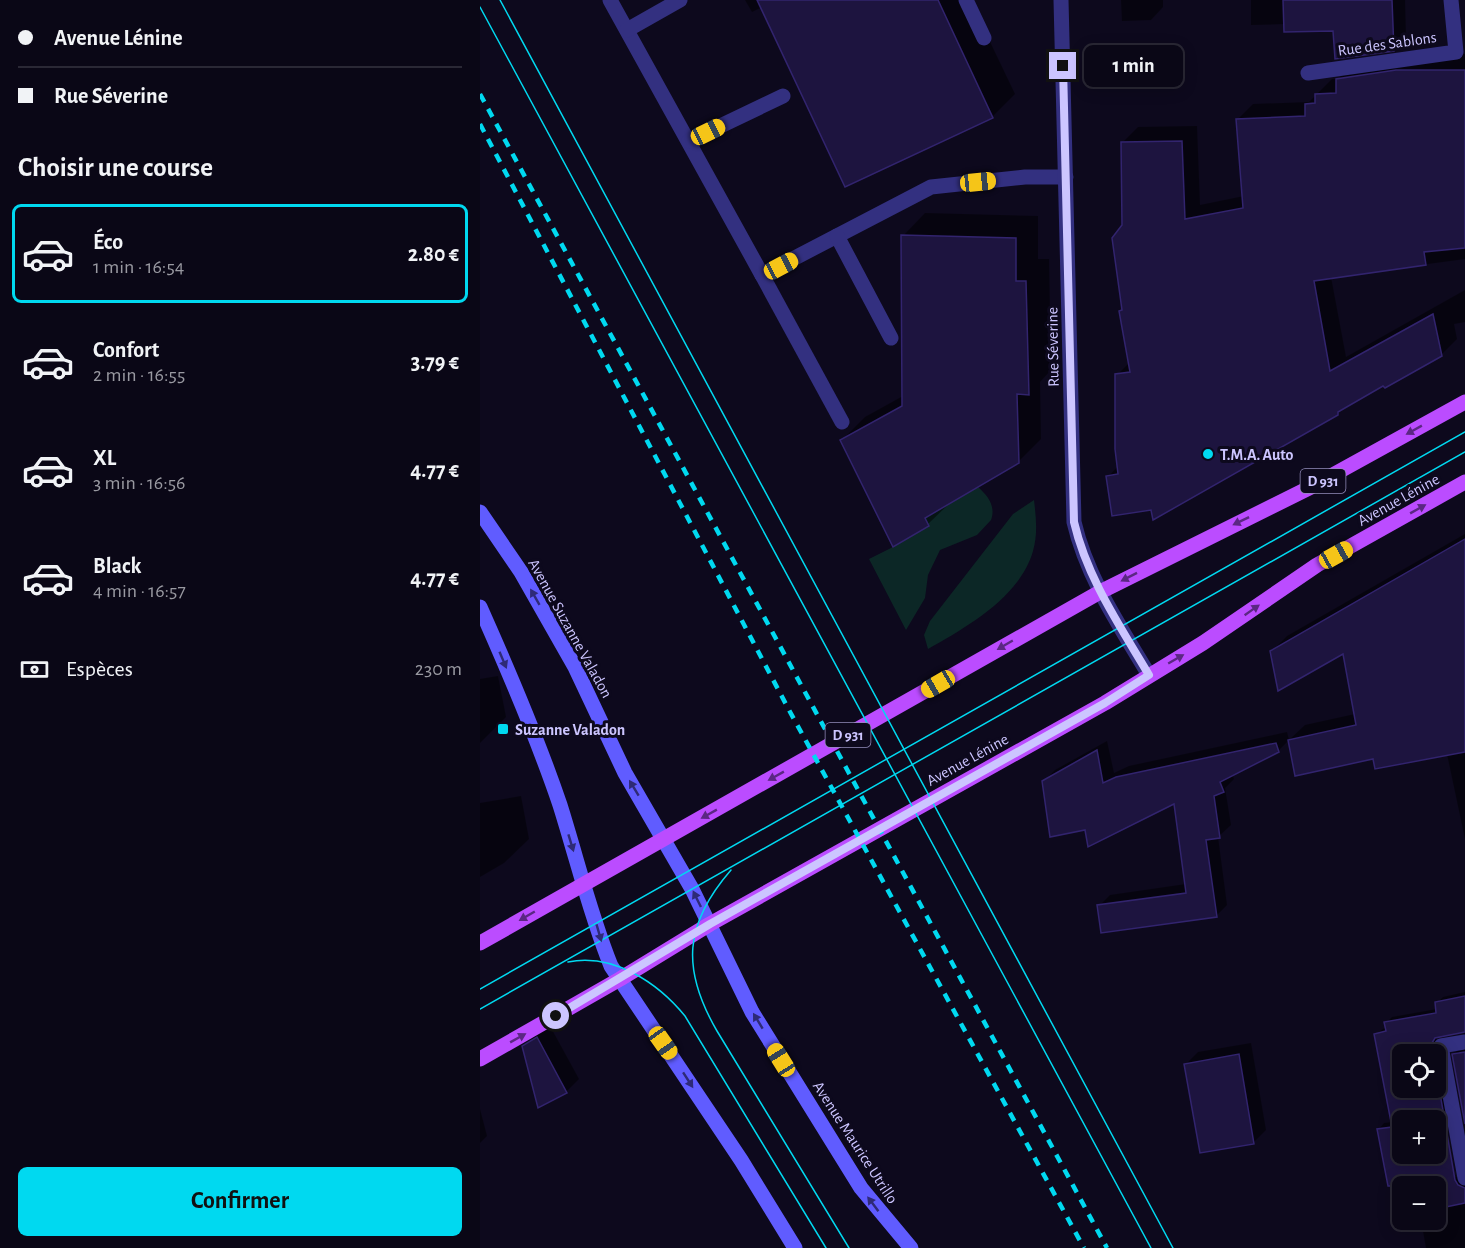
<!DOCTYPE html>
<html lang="fr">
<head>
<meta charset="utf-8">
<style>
  body { margin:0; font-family:"Alegreya Sans",sans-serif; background:#181523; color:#f1f3f6; height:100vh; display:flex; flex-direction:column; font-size:22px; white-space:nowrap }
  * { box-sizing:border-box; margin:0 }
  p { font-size:20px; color:#9999a1 }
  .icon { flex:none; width:33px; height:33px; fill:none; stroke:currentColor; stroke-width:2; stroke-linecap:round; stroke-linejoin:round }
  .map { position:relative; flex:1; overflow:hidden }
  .drawer { display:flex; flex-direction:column; background:#0a0716; width:480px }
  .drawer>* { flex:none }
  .top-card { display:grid; align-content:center; height:132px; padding:0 18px; background:#0a0716 }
  .fabs { position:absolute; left:912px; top:1044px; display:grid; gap:12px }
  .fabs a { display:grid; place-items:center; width:54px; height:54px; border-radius:9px; background:#0a0716; box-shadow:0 3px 15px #0003,0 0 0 2px #2a2835; font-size:30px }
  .end { position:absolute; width:27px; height:27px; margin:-14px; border:8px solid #ccc5ff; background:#111; box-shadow:0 0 0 3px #111 }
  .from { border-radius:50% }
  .bubble { position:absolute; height:42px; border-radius:9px; background:#0a0716; box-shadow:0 3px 15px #0003,0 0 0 2px #2a2835; font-size:20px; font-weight:700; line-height:42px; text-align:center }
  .car { position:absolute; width:18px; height:36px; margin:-18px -9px; border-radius:8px; box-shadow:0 0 4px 2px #0007; background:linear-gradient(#f5c518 24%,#345 0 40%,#f5c518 0 76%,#345 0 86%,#f5c518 0) }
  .top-card b { display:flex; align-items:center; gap:21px; height:57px; font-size:22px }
  .top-card b+b { border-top:2px solid #2a2835 }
  .top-card i { width:15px; height:15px; background:#f1f3f6 }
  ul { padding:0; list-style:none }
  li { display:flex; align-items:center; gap:18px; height:99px; margin:0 12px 9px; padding:0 6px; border:3px solid transparent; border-radius:9px }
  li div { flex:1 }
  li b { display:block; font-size:22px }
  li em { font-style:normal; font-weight:700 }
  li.active { border-color:#00d9f0 }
  li>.icon { width:54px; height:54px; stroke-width:1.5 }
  h2 { padding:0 18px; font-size:27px; line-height:72px }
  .pay { display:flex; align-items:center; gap:15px; height:66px; padding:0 18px; font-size:22px }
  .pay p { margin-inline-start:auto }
  .primary-button { display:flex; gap:12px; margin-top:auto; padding:12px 18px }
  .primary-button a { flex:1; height:69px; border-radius:9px; background:#00d9f0; color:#111; font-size:24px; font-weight:700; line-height:69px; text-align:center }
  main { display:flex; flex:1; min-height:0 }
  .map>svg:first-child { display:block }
  .green { fill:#0c2726 }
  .shadow { fill:#0007; fill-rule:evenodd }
  .building { fill:#1d143f; stroke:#32246e; stroke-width:1.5; fill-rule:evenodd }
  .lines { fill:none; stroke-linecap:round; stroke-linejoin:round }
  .lane { stroke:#333080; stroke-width:15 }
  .street { stroke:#333080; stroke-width:15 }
  .secondary { stroke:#605cff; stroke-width:15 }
  .primary { stroke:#bb4cff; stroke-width:15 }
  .tram { stroke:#00d9f0; stroke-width:1.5 }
  .rail { stroke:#00d9f0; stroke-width:4.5; stroke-dasharray:9 8; stroke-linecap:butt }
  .oneway { fill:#5b2783 }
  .oneway2 { fill:#2e2a77 }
  .route { stroke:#ccc5ff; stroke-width:8 }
  .poi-dot { fill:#00d9f0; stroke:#0d091d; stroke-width:2 }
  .labels { text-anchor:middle; stroke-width:6; stroke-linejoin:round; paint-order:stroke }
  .shield { fill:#0d091d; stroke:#938dbb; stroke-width:1.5 }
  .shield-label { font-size:15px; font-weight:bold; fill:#ccc5ff }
  .street-label { font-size:16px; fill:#ccc5ff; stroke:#0d091d }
  .poi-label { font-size:16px; font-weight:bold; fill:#ccc5ff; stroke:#0d091d; text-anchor:start }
</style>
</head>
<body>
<main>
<section class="drawer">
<div class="top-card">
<b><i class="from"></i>Avenue Lénine</b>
<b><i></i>Rue Séverine</b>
</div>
<h2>Choisir une course</h2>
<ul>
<li class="active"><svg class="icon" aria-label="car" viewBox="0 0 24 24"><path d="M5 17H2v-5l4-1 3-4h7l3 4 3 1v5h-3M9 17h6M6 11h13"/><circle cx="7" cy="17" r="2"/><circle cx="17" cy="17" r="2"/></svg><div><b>Éco</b><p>1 min · 16:54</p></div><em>2.80 €</em></li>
<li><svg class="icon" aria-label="car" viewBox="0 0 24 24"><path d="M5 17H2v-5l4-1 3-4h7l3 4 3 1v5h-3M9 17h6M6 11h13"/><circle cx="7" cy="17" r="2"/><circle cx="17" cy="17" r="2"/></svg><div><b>Confort</b><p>2 min · 16:55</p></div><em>3.79 €</em></li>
<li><svg class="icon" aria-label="car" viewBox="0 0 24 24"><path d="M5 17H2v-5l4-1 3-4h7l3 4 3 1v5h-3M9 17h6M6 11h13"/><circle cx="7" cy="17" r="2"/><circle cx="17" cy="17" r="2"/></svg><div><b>XL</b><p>3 min · 16:56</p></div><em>4.77 €</em></li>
<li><svg class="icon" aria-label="car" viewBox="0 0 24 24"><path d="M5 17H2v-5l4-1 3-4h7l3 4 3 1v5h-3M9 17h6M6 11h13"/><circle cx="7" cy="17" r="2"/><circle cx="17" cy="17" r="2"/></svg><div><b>Black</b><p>4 min · 16:57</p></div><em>4.77 €</em></li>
</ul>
<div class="pay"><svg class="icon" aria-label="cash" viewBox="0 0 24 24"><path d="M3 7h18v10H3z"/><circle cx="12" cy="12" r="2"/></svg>Espèces<p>230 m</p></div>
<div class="primary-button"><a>Confirmer</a></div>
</section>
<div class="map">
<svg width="985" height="1248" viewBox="0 0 985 1248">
  <rect width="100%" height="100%" fill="#0d091d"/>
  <g class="green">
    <path d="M498 487C508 496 516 506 511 520L497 535 460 550 448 575 445 598 426 630 389 559 413 547 445 518Z"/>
    <path d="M554 500C556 517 558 534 553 551 540 597 487 627 448 649L444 635 450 621 533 514Z"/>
  </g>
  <g class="shadow">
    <path d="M265 0H490L535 94 513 116 366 185 282 7 272 12Z"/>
    <path d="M641 0H683V7L671 20 642 21Z"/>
    <path d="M771 0H925L926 37 914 50 854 30 805 24 771 25Z"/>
    <path d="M985 54V259L851 277 866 357 985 290V322L974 324 977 339 961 355 673 508 628 477 639 465 637 375 650 362 644 308 642 143 658 127 717 126 720 205 764 196 757 120 773 104 829 102 852 79H858L873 64 932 55Z"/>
    <path d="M445 213 558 216V259H569L571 370 560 382 561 439 538 462 471 502 448 524 362 440 385 417 423 396V236Z"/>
    <path d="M985 534V839L967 754 894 757 809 740 825 725 875 714 864 652 792 651 807 636Z"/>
    <path d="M18 676 26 717 0 743V679Z"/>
    <path d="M807 732 809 740 798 751 752 774 754 779 745 788 751 825 738 837 747 905 736 916 619 906 630 895 706 884 695 802 607 828 564 781 575 770 627 741 634 773 649 766Z"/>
    <path d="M41 796 49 839 24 863 0 877V803Z"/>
    <path d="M985 992V1032L957 1036 970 1115 964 1121 956 1123 922 1120V1154H956V1142L961 1171 909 1184 899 1129 904 1123 912 1122 896 1034 906 1027V1023L912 1017 957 1009V1003L963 997ZM922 1054H956V1088H922Z"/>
    <path d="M70 1026 99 1079 86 1092 59 1106 44 1047 56 1034Z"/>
    <path d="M771 1043 786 1130 774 1142 705 1065 718 1052Z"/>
    <path d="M984 1045H985V1115L974 1054Z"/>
    <path d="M0 1109 7 1136 0 1143Z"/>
    <path d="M985 1175V1248H946L941 1220H956V1186H943L947 1183Z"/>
  </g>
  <g class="building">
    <path d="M277 0H458L513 118 365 187Z"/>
    <path d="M803 0H912L914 51 855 59 853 31 804 32Z"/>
    <path d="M916 70H985V248L944 252 946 265 834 281 850 371 953 314 962 356 905 388 903 386 858 412V415L673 520 671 510 632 516 626 476 638 474 635 449V374L650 372 639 311 642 310 632 238 642 225 641 142 702 141 705 219 763 208 756 119 825 116V104L835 103V94L856 93V79Z"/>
    <path d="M421 235 536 238V281H546L549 395 537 394 539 463 445 518 449 526 413 547 360 440 422 406Z"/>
    <path d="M985 539V752L895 769 893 759 815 776 808 740 876 725 863 654 798 691 790 651Z"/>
    <path d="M796 743 799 752 740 782 744 792 734 796 740 838 726 840 737 917 621 933 617 905 706 893 694 804 608 847 605 830 570 837 562 781 617 750 623 783 636 777Z"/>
    <path d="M985 996V1032L955 1038 952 1043 953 1054H922V1088H956V1070L975 1180 978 1185 985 1188V1203L956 1209V1186H908L897 1129 912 1127 894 1034 906 1031 904 1022 956 1013 955 1002ZM922 1120H956V1154H922Z"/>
    <path d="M57 1037 87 1093 58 1108 42 1046Z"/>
    <path d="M985 1052V1124L972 1054Z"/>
    <path d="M759 1054 774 1144 720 1153 704 1064Z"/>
  </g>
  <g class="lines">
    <g class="lane">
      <path d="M130 0 282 275 451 187 545 177H586"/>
      <path d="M486 0 504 38"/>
      <path d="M147 30 200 0"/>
      <path d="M209 141 303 96"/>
      <path d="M357 236 411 338"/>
      <path d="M282 275 362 422"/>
      <path d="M985 1042 961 1046 985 1178"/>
    </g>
    <g class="street">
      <path d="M581 0 594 522C607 578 640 626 669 675"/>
      <path d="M828 73 976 52 971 0"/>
    </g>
    <g class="secondary">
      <path d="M0 512 41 572 95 667 145 773 212 889 272 1012 381 1188 431 1248"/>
      <path d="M0 607C29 672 57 737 80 805 97 859 110 914 131 966L261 1160 315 1248"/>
    </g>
    <g class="primary">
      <path d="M0 943 620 592 831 487 985 402"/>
      <path d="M0 1059 140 979 230 924 625 703 723 643 837 565 985 482"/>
    </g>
    <g class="tram">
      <path d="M20 0 693 1248"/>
      <path d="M0 7 671 1248"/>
      <path d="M251 870C204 924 201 969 237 1031L369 1248"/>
      <path d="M88 962C134 953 178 983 205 1016L346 1248"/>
      <path d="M0 989 985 432"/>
      <path d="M0 1009 985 452"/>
    </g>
    <g class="rail">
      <path d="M0 94 627 1248"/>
      <path d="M0 124 309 710 604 1248"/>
    </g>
  </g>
  <defs><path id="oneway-solid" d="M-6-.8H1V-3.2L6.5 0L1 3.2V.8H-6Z" transform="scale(1.5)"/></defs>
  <g class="oneway">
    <use href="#oneway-solid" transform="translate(934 430) rotate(151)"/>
    <use href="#oneway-solid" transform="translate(938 509) rotate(-29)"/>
    <use href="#oneway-solid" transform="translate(761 521) rotate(154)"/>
    <use href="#oneway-solid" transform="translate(649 577) rotate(153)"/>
    <use href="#oneway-solid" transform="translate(772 610) rotate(-35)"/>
    <use href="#oneway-solid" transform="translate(525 645) rotate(150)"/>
    <use href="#oneway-solid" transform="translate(696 659) rotate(-30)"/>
    <use href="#oneway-solid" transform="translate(296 776) rotate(151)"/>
    <use href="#oneway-solid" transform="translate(229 814) rotate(151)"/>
    <use href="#oneway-solid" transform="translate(47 916) rotate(150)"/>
    <use href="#oneway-solid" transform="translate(38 1038) rotate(-29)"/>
  </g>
  <g class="oneway2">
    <use href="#oneway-solid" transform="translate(55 597) rotate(-120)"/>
    <use href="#oneway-solid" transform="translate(23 660) rotate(67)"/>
    <use href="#oneway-solid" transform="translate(154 788) rotate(-121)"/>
    <use href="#oneway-solid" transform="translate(91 843) rotate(73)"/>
    <use href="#oneway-solid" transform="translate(217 899) rotate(-116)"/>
    <use href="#oneway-solid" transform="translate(119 933) rotate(74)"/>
    <use href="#oneway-solid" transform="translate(278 1021) rotate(-121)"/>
    <use href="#oneway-solid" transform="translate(208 1080) rotate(57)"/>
    <use href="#oneway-solid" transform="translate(393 1204) rotate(-127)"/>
  </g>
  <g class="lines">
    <path class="route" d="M76 1016 230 924 625 703 669 675C640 626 607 578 594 522L583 66"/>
  </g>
  <g class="poi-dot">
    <circle cx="728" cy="454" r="6"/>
    <rect x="17" y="723" width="12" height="12" rx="3"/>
  </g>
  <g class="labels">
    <g class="shield">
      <rect x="820.5" y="469" width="45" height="24" rx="4.5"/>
      <rect x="345.5" y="723" width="45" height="24" rx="4.5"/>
    </g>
    <g class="shield-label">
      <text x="843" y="486">D 931</text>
      <text x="368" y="740">D 931</text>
    </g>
    <g class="street-label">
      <text transform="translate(907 43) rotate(-8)" y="6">Rue des Sablons</text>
      <text transform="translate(572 347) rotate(-91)" y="6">Rue Séverine</text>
      <text transform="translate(918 499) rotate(-29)" y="6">Avenue Lénine</text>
      <text transform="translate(91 628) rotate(61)" y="6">Avenue Suzanne Valadon</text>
      <text transform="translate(487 759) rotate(-29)" y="6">Avenue Lénine</text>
      <text transform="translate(376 1142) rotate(57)" y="6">Avenue Maurice Utrillo</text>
    </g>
    <g class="poi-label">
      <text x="740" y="460">T.M.A. Auto</text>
      <text x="35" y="735">Suzanne Valadon</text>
    </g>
  </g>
</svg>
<div class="fabs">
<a><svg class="icon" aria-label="locate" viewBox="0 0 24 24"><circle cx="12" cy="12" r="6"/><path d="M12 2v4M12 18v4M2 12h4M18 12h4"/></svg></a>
<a>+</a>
<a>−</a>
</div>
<i class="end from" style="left:76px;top:1016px"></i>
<i class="end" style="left:583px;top:66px"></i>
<div class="bubble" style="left:604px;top:45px;width:99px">1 min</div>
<i class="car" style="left:228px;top:132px;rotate:64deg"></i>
<i class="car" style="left:498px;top:182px;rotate:84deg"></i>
<i class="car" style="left:301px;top:266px;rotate:62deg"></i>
<i class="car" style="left:856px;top:555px;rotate:61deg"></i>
<i class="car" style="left:458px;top:684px;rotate:240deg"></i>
<i class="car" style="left:183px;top:1043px;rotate:145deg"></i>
<i class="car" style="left:301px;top:1060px;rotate:328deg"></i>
</div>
</main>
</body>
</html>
